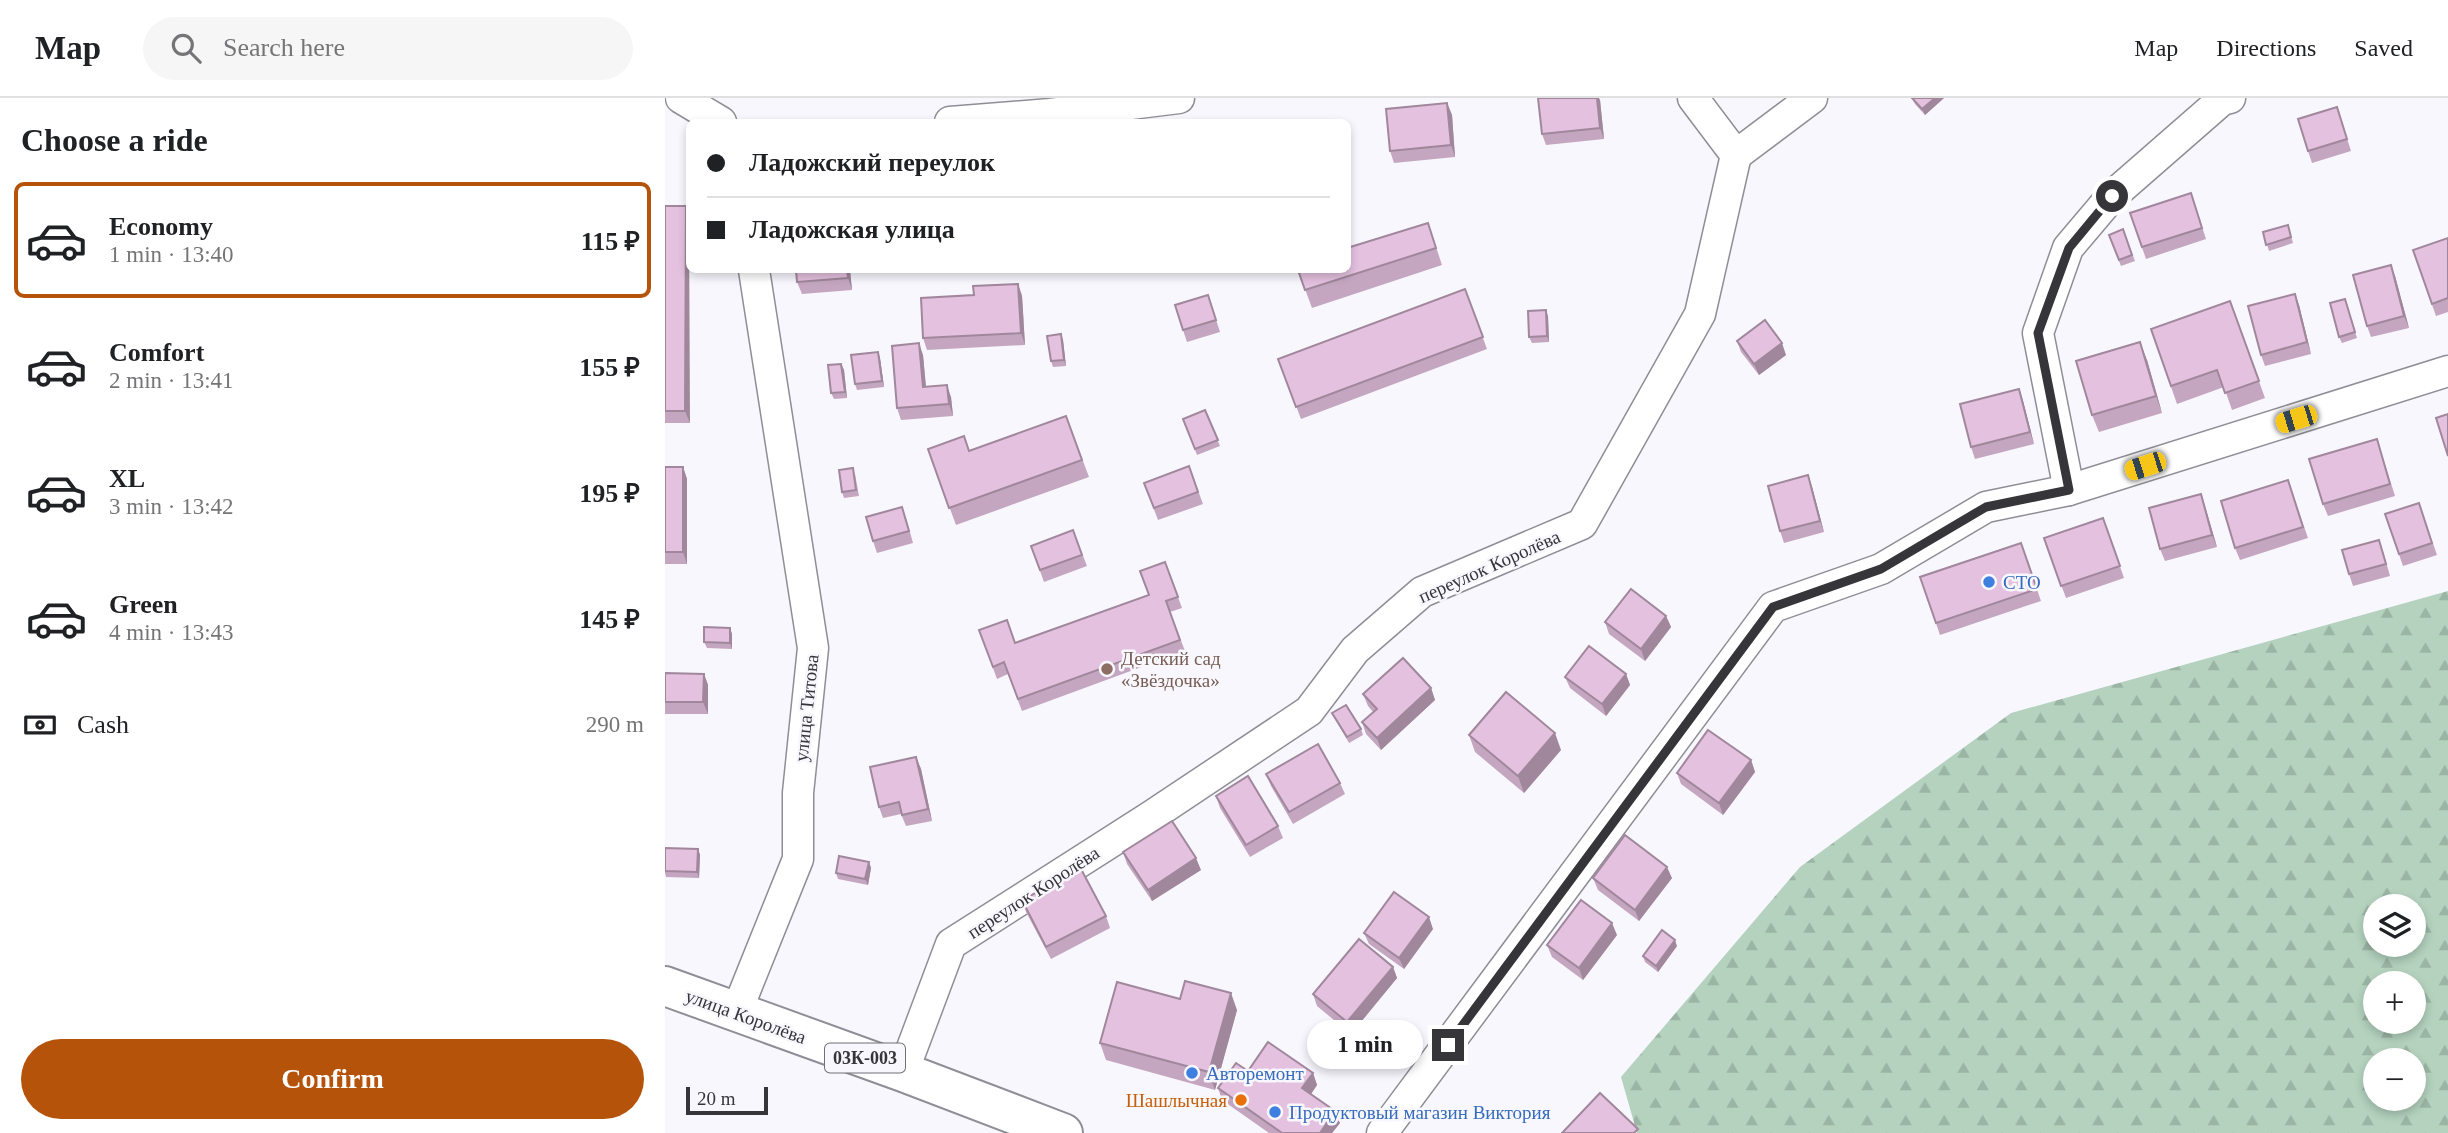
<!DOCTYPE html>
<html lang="en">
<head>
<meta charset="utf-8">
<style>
  body { margin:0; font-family:"Times New Roman",serif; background:#f6f6f6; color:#202124; height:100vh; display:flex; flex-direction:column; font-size:26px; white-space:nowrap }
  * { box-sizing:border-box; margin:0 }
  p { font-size:23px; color:#757577 }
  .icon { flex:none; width:38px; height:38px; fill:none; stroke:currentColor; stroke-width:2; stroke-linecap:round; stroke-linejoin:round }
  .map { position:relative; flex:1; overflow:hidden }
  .details { display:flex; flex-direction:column; background:#fff; width:665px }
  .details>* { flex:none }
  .guide { position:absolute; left:21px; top:21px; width:665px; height:154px; border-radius:10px; box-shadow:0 4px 10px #0003; display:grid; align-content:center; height:154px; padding:0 21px; background:#fff }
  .tools { position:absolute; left:1698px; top:796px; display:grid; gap:14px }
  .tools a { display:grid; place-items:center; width:63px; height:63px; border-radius:50%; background:#fff; box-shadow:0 4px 10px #0003; font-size:35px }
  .scale { position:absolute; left:21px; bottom:18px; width:82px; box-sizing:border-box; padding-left:7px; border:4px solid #363539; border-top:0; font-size:19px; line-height:24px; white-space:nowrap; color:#363539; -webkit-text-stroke:5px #f8f7fe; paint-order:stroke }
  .end { position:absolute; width:32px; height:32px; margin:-16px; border:9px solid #363539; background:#fff; box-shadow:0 0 0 4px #fff }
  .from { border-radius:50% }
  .bubble { position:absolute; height:49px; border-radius:24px; background:#fff; box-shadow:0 4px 10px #0003; font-size:23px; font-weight:700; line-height:49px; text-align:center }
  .car { position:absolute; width:21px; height:42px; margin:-21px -10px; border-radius:9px; box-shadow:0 0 5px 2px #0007; background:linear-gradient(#f5c518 24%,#345 0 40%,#f5c518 0 76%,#345 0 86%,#f5c518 0) }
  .guide b { display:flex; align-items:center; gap:24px; height:66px; font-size:26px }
  .guide b+b { border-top:2px solid #e0e0e0 }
  .guide i { width:18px; height:18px; background:#202124 }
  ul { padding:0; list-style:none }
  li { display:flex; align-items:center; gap:21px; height:116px; margin:0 14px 10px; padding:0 7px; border:4px solid transparent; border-radius:10px }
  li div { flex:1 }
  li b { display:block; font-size:26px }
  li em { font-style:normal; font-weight:700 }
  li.active { border-color:#b45309 }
  li>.icon { width:63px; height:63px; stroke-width:1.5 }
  h2 { padding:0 21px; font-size:32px; line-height:84px }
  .pay { display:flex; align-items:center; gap:18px; height:77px; padding:0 21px; font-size:26px }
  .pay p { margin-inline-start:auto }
  .button { display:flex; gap:14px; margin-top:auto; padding:14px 21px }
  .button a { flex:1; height:80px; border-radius:42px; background:#b45309; color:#fff; font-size:28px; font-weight:700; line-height:80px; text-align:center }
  header { display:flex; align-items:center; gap:42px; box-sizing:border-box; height:98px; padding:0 35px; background:#fff; border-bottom:2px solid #e0e0e0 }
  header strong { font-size:33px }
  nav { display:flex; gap:38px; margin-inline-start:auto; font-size:24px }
  .search { width:490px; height:63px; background:#f6f6f6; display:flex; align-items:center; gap:18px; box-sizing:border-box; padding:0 24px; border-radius:38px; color:#757577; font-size:26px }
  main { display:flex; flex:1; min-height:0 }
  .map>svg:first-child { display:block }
  .forest { fill:url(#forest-firs); fill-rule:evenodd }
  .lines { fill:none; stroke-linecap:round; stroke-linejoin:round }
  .minor-casing { stroke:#8e8e96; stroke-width:33 }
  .primary-casing { stroke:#8e8e96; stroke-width:42 }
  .minor { stroke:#fff; stroke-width:30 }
  .primary { stroke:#fff; stroke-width:38 }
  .wall { fill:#c4a6c0 }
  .shaded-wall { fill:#a0879c }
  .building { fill:#e4c1df; stroke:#a0879c; stroke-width:2 }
  .route { stroke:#363539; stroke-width:9 }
  .shop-dot { fill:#3f7fe0; stroke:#f8f7fe; stroke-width:2.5 }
  .education-dot { fill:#8d6e63; stroke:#f8f7fe; stroke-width:2.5 }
  .food-dot { fill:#e8710a; stroke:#f8f7fe; stroke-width:2.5 }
  .labels { text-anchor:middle; stroke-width:5; stroke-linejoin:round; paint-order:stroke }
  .shield { fill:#f8f7fe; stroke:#706f74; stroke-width:2 }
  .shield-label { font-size:18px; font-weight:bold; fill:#363539 }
  .street-label { font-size:19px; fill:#363539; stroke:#f8f7fe }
  .shop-label { font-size:19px; fill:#366cbe; stroke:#f8f7fe; text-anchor:start }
  .education-label { font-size:19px; fill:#785e54; stroke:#f8f7fe; text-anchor:start }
  .food-label { font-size:19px; fill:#c56008; stroke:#f8f7fe; text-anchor:end }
</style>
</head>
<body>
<header>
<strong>Map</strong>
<div class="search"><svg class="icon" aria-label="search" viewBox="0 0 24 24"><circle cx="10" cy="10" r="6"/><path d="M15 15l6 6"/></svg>Search here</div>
<nav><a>Map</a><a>Directions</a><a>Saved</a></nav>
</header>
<main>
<section class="details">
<h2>Choose a ride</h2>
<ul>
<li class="active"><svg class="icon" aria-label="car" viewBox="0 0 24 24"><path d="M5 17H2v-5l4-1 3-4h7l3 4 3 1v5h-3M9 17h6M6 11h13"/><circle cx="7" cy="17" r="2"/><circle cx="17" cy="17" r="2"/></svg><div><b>Economy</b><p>1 min · 13:40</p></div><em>115 ₽</em></li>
<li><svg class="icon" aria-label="car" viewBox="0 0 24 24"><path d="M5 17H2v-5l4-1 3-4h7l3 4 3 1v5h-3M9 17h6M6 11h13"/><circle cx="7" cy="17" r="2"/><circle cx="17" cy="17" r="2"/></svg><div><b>Comfort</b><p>2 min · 13:41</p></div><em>155 ₽</em></li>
<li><svg class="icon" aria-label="car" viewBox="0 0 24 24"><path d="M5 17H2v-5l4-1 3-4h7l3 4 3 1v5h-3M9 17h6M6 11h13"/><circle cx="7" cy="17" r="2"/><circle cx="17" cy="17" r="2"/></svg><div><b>XL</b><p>3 min · 13:42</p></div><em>195 ₽</em></li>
<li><svg class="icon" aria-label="car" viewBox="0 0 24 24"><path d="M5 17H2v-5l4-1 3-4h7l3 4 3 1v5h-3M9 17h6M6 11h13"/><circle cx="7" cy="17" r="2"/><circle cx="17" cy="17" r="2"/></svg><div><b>Green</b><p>4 min · 13:43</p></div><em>145 ₽</em></li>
</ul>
<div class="pay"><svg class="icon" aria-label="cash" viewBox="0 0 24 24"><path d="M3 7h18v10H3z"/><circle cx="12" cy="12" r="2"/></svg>Cash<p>290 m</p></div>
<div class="button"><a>Confirm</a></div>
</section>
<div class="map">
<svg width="1783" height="1035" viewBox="0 0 1783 1035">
  <defs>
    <pattern id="forest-firs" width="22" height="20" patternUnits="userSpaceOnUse" patternTransform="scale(1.75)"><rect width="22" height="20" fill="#b4d2be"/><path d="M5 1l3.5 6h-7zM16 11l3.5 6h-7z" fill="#9bb5a4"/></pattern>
  </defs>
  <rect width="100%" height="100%" fill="#f8f7fe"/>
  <path class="forest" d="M1783 493V1035H972L956 979 1135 769 1346 615ZM1710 808H1748V847H1710ZM1710 886H1748V924H1710ZM1710 962H1748V1001H1710Z"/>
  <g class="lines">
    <g class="minor-casing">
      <g id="minor">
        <path d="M16 0 56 24"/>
        <path d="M1028 0 1071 57"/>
        <path d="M285 24 385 16 514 0"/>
        <path d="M1071 57 1147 0"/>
        <path d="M1404 392 1373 235 1403 150 1447 98 1557 2 1565 0"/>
        <path d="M71 915 133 761V695L148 550 89 172"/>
        <path d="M238 974 286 846 485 719 644 613 690 552 757 494 917 426 1035 216 1071 57"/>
        <path d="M717 1035 1108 509 1216 471 1321 409 1404 392 1783 273"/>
      </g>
    </g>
    <g class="primary-casing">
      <path id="primary" d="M0 888 238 974 398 1035"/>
    </g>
    <use href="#minor" class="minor"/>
    <use href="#primary" class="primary"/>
  </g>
  <g class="wall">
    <path d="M1247 0H1279L1260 17 1250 6Z"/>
    <path d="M935 2 939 41 881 47 877 36Z"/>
    <path d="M782 5 787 17 790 59 729 65 725 53Z"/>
    <path d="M1672 9 1686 53 1647 65 1643 53Z"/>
    <path d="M1526 95 1541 141 1481 161 1465 115Z"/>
    <path d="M0 108 25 325H0Z"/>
    <path d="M763 125 777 167 647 210 633 172Z"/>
    <path d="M1623 127 1628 145 1604 153 1598 134Z"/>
    <path d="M1458 131 1470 163 1456 168 1444 137Z"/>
    <path d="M1783 140V214L1771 218 1748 152Z"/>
    <path d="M131 172H185L187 192 137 196 132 184Z"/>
    <path d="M1730 178 1744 230 1706 239 1702 228Z"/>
    <path d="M353 186 357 198 360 247 262 252 258 240 309 197Z"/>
    <path d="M800 191 822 251 636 321 613 261Z"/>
    <path d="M1680 201 1692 240 1677 245 1674 239Z"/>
    <path d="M1565 203 1600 300 1567 312 1559 289 1512 306 1486 231Z"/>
    <path d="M1634 207 1646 256 1600 268 1596 257Z"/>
    <path d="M547 209 555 234 522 244 518 232Z"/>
    <path d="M883 218 884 244 867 245 864 239Z"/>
    <path d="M396 236 398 242 401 268 388 269 386 263Z"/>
    <path d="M1072 243 1121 257 1094 277 1076 254Z"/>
    <path d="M213 254 215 260 219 289 192 292 190 286Z"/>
    <path d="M258 257 261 289 286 299 288 318 236 322 232 310Z"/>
    <path d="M1482 262 1497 315 1434 334 1427 317Z"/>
    <path d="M176 266 179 272 182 300 169 301 166 295Z"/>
    <path d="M1354 291 1358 303 1369 346 1310 361 1306 349Z"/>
    <path d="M540 312 555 348 532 357 518 321Z"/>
    <path d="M401 318 424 379 291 427 263 351 304 353Z"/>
    <path d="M1712 341 1730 398 1663 418 1658 406Z"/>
    <path d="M524 368 538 406 493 422 479 385Z"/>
    <path d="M0 369H18L22 381V466H0Z"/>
    <path d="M190 376 194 398 179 400 177 394Z"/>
    <path d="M1623 382 1643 440 1575 462 1570 450Z"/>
    <path d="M1147 389 1159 434 1119 445 1115 433Z"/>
    <path d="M1536 396 1552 449 1500 463 1495 451Z"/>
    <path d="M1754 405 1772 457 1738 468 1720 416Z"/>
    <path d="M241 420 248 445 212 455 208 443Z"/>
    <path d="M1438 420 1459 480 1401 500 1379 440Z"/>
    <path d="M408 432 422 468 379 484 366 448Z"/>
    <path d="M1356 445 1376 503 1275 537 1255 479Z"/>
    <path d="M1718 453 1725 478 1688 488 1684 476Z"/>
    <path d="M500 464 517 510 505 514 520 553 357 613 343 576 332 581 314 532 350 545 484 497Z"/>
    <path d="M1001 518 1006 529 980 563 944 536 940 524Z"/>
    <path d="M65 530 67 536V551L42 550 39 544Z"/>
    <path d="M0 575 39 576 43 587V616H0Z"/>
    <path d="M961 576 965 587 941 618 905 590 900 579Z"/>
    <path d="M766 590 770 602 716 652 701 636 697 624 708 614 703 608 698 596Z"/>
    <path d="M667 615 696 631 698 637 684 645 670 621Z"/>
    <path d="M804 637 896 652 859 695 810 654Z"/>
    <path d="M251 659 256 671 267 723 241 728 236 716 218 720 214 709Z"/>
    <path d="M1086 662 1090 674 1058 717 1016 686 1012 675Z"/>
    <path d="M601 676 675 685 680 696 628 726 606 688Z"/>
    <path d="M551 698 613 728 618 740 585 759 555 710Z"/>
    <path d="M0 750 33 751 35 757 34 780 1 779 0 775Z"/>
    <path d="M458 754 536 772 487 803 462 766Z"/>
    <path d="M204 764 206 770 203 787 173 781 171 775Z"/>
    <path d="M928 780H1007L974 823 933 792Z"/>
    <path d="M357 802 441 818 445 830 386 861 361 814Z"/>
    <path d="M768 831 739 871 704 846 699 835Z"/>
    <path d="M952 837 918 882 887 859 882 847Z"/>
    <path d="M1012 848 993 874 980 864 978 858Z"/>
    <path d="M728 869 732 880 686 936 652 908 648 896Z"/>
    <path d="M515 901 572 912 550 992 441 962 435 945Z"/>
    <path d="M583 973 648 975 652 987 646 996 675 1025 667 1035H604L557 1002 553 990Z"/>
  </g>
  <g class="shaded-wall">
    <path d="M932 0H934L935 2 939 41 935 30Z"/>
    <path d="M1270 0H1279L1260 17 1257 11Z"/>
    <path d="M782 5 787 17 790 59 786 47Z"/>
    <path d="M682 48 683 51 685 79 683 73Z"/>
    <path d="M21 108 24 119 25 325 20 313Z"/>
    <path d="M1726 167 1730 178 1744 230 1739 218Z"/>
    <path d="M182 172H185L187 192 183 180Z"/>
    <path d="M353 186 357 198 360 247 356 235Z"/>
    <path d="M1630 196 1634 207 1646 256 1642 244Z"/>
    <path d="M881 212 883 218 884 244 882 238Z"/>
    <path d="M396 236 398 242 401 268 399 262Z"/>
    <path d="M1475 244 1482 262 1497 315 1491 298Z"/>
    <path d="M254 245 258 257 262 301 258 289Z"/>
    <path d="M1117 245 1121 257 1094 277 1089 266Z"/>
    <path d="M213 254 215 260 219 289 217 283Z"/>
    <path d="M176 266 179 272 182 300 180 294Z"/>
    <path d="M282 287 286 299 288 318 284 306Z"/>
    <path d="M1354 291 1358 303 1369 346 1365 334Z"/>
    <path d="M18 369 22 381V466L18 454Z"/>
    <path d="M1143 377 1147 389 1159 434 1155 423Z"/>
    <path d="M1536 396 1540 408 1552 449 1547 437Z"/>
    <path d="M1001 518 1006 529 980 563 976 551Z"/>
    <path d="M65 530 67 536V551L65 545Z"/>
    <path d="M39 576 43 587V616L38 604Z"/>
    <path d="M961 576 965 587 941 618 937 606Z"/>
    <path d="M766 590 770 602 716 652 712 640Z"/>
    <path d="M890 635 896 652 859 695 853 678Z"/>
    <path d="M251 659 256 671 267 723 263 711Z"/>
    <path d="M1086 662 1090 674 1058 717 1054 705Z"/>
    <path d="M33 751 35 757 34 780 32 774Z"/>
    <path d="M531 760 536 772 487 803 483 792Z"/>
    <path d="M204 764 206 770 203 787 200 781Z"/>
    <path d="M1002 769 1007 780 974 823 970 812Z"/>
    <path d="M764 819 768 831 739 871 734 860Z"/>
    <path d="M947 825 952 837 918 882 914 870Z"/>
    <path d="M1010 842 1012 848 993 874 991 868Z"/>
    <path d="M728 869 732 880 686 936 682 924Z"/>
    <path d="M566 895 572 912 550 992 544 974Z"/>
    <path d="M648 975 652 987 642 1002 637 990Z"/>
    <path d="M670 1013 675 1025 667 1035H655Z"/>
  </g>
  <g class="building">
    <path d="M873 0H932L935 30 877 36Z"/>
    <path d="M1247 0H1270L1257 11Z"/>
    <path d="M782 5 786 47 725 53 721 11Z"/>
    <path d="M1672 9 1682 41 1643 53 1633 21Z"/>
    <path d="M633 22 634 24H613Z"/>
    <path d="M1526 95 1537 130 1477 149 1465 115Z"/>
    <path d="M0 108H21L20 313H0Z"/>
    <path d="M763 125 771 150 640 192 633 172H682V150Z"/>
    <path d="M1623 127 1626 139 1601 147 1598 134Z"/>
    <path d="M1458 131 1467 157 1454 162 1444 137Z"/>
    <path d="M1783 140V200L1767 206 1748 152Z"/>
    <path d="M1726 167 1739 218 1702 228 1688 177Z"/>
    <path d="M131 172H182L183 180 132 184Z"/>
    <path d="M353 186 356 235 258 240 256 200 309 197 308 188Z"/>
    <path d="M800 191 818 239 631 309 613 261Z"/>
    <path d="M1630 196 1642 244 1596 257 1583 208Z"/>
    <path d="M543 197 551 222 518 232 510 207Z"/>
    <path d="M1680 201 1690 234 1674 239 1665 205Z"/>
    <path d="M1565 203 1594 283 1560 295 1552 272 1506 288 1486 231Z"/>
    <path d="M881 212 882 238 864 239 863 213Z"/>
    <path d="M1100 222 1117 245 1089 266 1072 243Z"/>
    <path d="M396 236 399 262 386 263 382 238Z"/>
    <path d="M1475 244 1491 298 1427 317 1411 263Z"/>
    <path d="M254 245 258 289 282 287 284 306 232 310 227 248Z"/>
    <path d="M213 254 217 283 190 286 186 257Z"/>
    <path d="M176 266 180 294 166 295 163 267Z"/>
    <path d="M1354 291 1365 334 1306 349 1295 306Z"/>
    <path d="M540 312 553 342 530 351 518 321Z"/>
    <path d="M1783 316V358L1771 320Z"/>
    <path d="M401 318 417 362 284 410 263 351 299 338 304 353Z"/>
    <path d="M1712 341 1725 386 1658 406 1644 361Z"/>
    <path d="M524 368 533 394 489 410 479 385Z"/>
    <rect x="0" y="369" width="18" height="85"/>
    <path d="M188 370 191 392 177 394 174 372Z"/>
    <path d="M1143 377 1155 423 1115 433 1103 388Z"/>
    <path d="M1623 382 1638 429 1570 450 1556 403Z"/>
    <path d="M1536 396 1547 437 1495 451 1484 410Z"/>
    <path d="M1754 405 1767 445 1734 456 1720 416Z"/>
    <path d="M237 409 244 433 208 443 201 419Z"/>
    <path d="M1438 420 1455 468 1396 488 1379 440Z"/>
    <path d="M408 432 417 457 375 472 366 448Z"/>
    <path d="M1714 442 1721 466 1684 476 1677 452Z"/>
    <path d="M1356 445 1372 491 1271 525 1255 479Z"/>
    <path d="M500 464 513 499 501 503 515 542 353 601 339 564 328 569 314 532 342 522 350 545 484 497 475 473Z"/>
    <path d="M966 491 1001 518 976 551 940 524Z"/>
    <path d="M39 529 65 530V545L39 544Z"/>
    <path d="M924 548 961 576 937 606 900 579Z"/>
    <path d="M738 560 766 590 712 640 697 624 712 611 698 596Z"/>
    <path d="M0 575 39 576 38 604H0Z"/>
    <path d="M841 594 890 635 853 678 804 637Z"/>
    <path d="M681 607 696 631 682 639 667 615Z"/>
    <path d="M1043 632 1086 662 1054 705 1012 675Z"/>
    <path d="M653 646 675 685 624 714 601 676Z"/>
    <path d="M251 659 263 711 237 717 234 704 214 709 205 669Z"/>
    <path d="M583 678 613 728 581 747 551 698Z"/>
    <path d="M507 723 531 760 483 792 458 754Z"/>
    <path d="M960 737 1002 769 970 812 928 780Z"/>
    <path d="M0 750 33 751 32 774 0 773Z"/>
    <path d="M174 758 204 764 200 781 171 775Z"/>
    <path d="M416 771 441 818 381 849 357 802Z"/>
    <path d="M729 794 764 819 734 860 699 835Z"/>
    <path d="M916 802 947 825 914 870 882 847Z"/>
    <path d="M997 832 1010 842 991 868 978 858Z"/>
    <path d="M694 841 728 869 682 924 648 896Z"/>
    <path d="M520 883 566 895 544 974 435 945 452 884 515 901Z"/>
    <path d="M603 944 648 975 637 990 670 1013 655 1035H617L553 990 571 965 583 973Z"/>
    <path d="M935 995 973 1031 969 1035H897Z"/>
  </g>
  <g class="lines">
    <path class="route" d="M783 947 1108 509 1216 471 1321 409 1404 392 1373 235 1404 150 1447 98"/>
  </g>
  <g class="shop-dot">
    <circle cx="1324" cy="484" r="7"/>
    <circle cx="527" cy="975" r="7"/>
    <circle cx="610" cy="1014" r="7"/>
  </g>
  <circle class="education-dot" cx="442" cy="571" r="7"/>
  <circle class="food-dot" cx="576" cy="1002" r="7"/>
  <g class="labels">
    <rect class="shield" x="160" y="945.5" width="80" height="29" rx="5"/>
    <g class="shield-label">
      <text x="200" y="966">03К-003</text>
    </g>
    <g class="street-label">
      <text transform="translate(824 468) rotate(-24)" y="7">переулок Королёва</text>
      <text transform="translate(141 610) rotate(-84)" y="7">улица Титова</text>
      <text transform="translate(368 794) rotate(-33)" y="7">переулок Королёва</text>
      <text transform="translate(81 918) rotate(20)" y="7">улица Королёва</text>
    </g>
    <g class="shop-label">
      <text x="1338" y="491">СТО</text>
      <text x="541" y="982">Авторемонт</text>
      <text x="624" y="1021">Продуктовый магазин Виктория</text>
    </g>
    <g class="education-label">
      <text x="456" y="567">Детский сад<tspan x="456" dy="22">«Звёздочка»</tspan></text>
    </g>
    <g class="food-label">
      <text x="562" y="1009">Шашлычная</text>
    </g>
  </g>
</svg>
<div class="tools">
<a><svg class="icon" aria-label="layers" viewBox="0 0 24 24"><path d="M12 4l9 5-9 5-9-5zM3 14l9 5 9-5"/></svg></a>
<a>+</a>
<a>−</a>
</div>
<div class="scale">20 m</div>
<i class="end from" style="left:1447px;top:98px"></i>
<i class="end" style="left:783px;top:947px"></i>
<div class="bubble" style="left:642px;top:922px;width:116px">1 min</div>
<i class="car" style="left:1631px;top:321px;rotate:253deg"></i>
<i class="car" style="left:1480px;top:368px;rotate:252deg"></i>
<div class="guide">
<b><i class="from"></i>Ладожский переулок</b>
<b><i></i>Ладожская улица</b>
</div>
</div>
</main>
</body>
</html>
